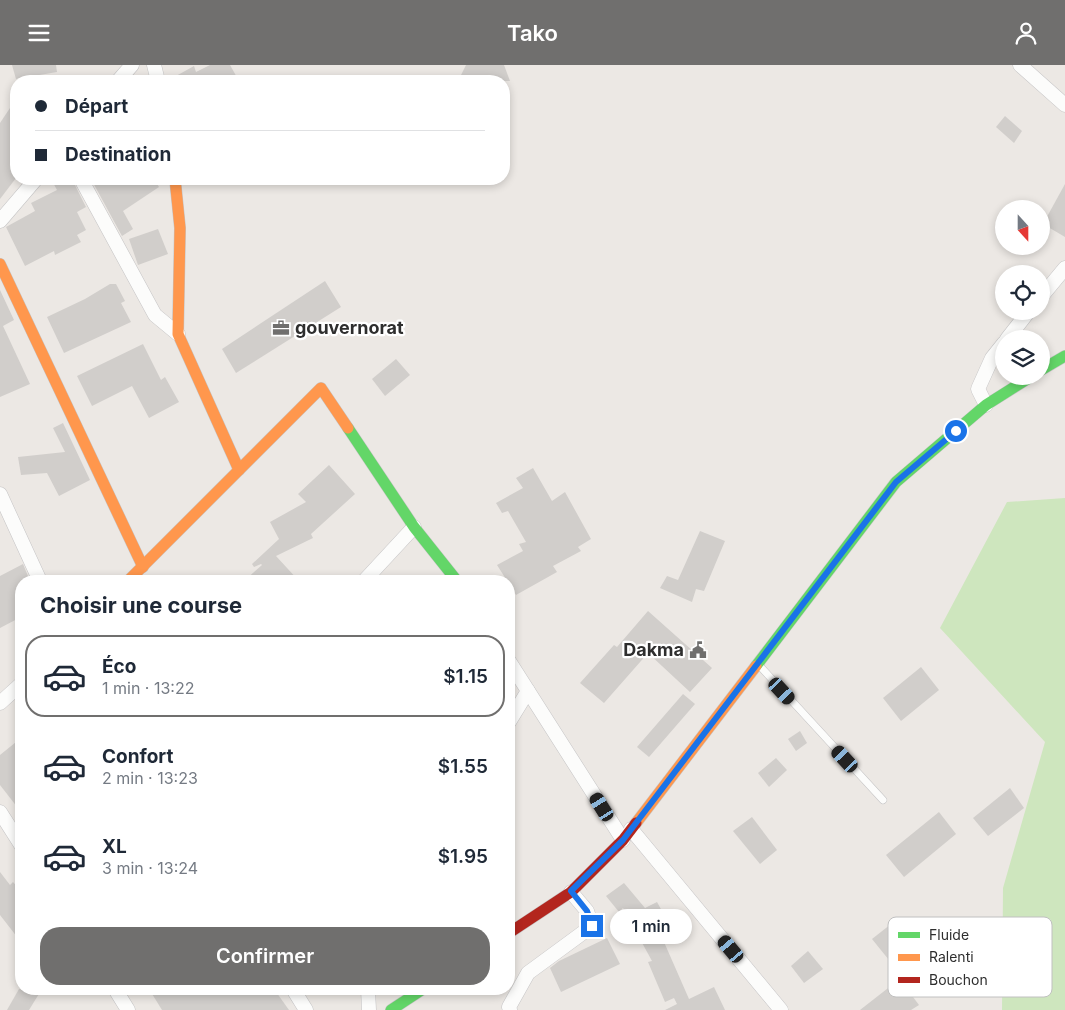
<!DOCTYPE html>
<html lang="fr">
<head>
<meta charset="utf-8">
<style>
  body { margin:0; font-family:Inter,sans-serif; background:#f6f6f7; color:#1f2937; height:100vh; display:flex; flex-direction:column; font-size:19px; white-space:nowrap }
  * { box-sizing:border-box; margin:0 }
  p { font-size:16px; color:#747a83 }
  .icon { flex:none; width:28px; height:28px; fill:none; stroke:currentColor; stroke-width:2; stroke-linecap:round; stroke-linejoin:round }
  .map { position:relative; flex:1; overflow:hidden }
  .details { position:absolute; left:15px; top:510px; width:500px; height:420px; display:flex; flex-direction:column; background:#fff; border-radius:20px; box-shadow:0 2px 8px #0003 }
  .details>* { flex:none }
  .guide { position:absolute; left:10px; top:10px; width:500px; height:110px; border-radius:20px; box-shadow:0 2px 8px #0003; display:grid; align-content:center; height:110px; padding:0 25px; background:#fff }
  .needle { width:32px; rotate:159deg }
  .buttons { position:absolute; left:995px; top:135px; display:grid; gap:10px }
  .buttons a { display:grid; place-items:center; width:55px; height:55px; border-radius:50%; background:#fff; box-shadow:0 2px 8px #0003; font-size:25px }
  .end { position:absolute; width:22px; height:22px; margin:-11px; border:6px solid #1a73e8; background:#fff; box-shadow:0 0 0 2px #fff }
  .from { border-radius:50% }
  .bubble { position:absolute; height:35px; border-radius:18px; background:#fff; box-shadow:0 2px 8px #0003; font-size:16px; font-weight:600; line-height:35px; text-align:center }
  .car { position:absolute; width:15px; height:30px; margin:-15px -8px; border-radius:6px; box-shadow:0 0 4px 1px #0007; background:linear-gradient(#222 24%,#8ab4d8 0 40%,#222 0 76%,#8ab4d8 0 86%,#222 0) }
  .guide b { display:flex; align-items:center; gap:18px; height:48px; font-size:19px }
  .guide b+b { border-top:1px solid #e0e1e3 }
  .guide i { width:12px; height:12px; background:#1f2937 }
  ul { padding:0; list-style:none }
  li { display:flex; align-items:center; gap:15px; height:82px; margin:0 10px 8px; padding:0 15px; border:2px solid transparent; border-radius:20px }
  li div { flex:1 }
  li b { display:block; font-size:19px }
  li em { font-style:normal; font-weight:600 }
  li.current { border-color:#706f6e }
  li>.icon { width:45px; height:45px; stroke-width:1.5 }
  h2 { padding:0 25px; font-size:22px; line-height:60px }
  .button { display:flex; gap:10px; margin-top:auto; padding:10px 25px }
  .button a { flex:1; height:58px; border-radius:20px; background:#706f6e; color:#fff; font-size:20px; font-weight:600; line-height:58px; text-align:center }
  header { display:flex; justify-content:space-between; align-items:center; height:65px; padding:0 25px; background:#706f6e; color:#fff; font-size:22px; font-weight:600 }
  .map>svg:first-child { display:block }
  .green { fill:#cee6be }
  .building { fill:#d1cecb }
  .lines { fill:none; stroke-linecap:round; stroke-linejoin:round }
  .lane-casing { stroke:#c5c4c5; stroke-width:8 }
  .street-casing { stroke:#c5c4c5; stroke-width:15 }
  .fast-casing { stroke:#c5c4c5; stroke-width:12 }
  .slow-casing { stroke:#c5c4c5; stroke-width:12 }
  .jam-casing { stroke:#c5c4c5; stroke-width:12 }
  .lane { stroke:#fcfcfb; stroke-width:7 }
  .street { stroke:#fcfcfb; stroke-width:14 }
  .fast { stroke:#63d668; stroke-width:11 }
  .slow { stroke:#ff974d; stroke-width:11 }
  .jam { stroke:#b3261e; stroke-width:11 }
  .route { stroke:#1a73e8; stroke-width:6 }
  .labels { text-anchor:middle; stroke-width:4.5; stroke-linejoin:round; paint-order:stroke }
  .poi-label { font-size:18px; font-weight:bold; fill:#2e2e2e; stroke:#fff; text-anchor:start }
  .key { fill:#fff; stroke:#c0c0c0; stroke-width:1 }
  .key-label { font-size:14px; fill:#2e2e2e }
</style>
</head>
<body>
<header><svg class="icon" aria-label="menu" viewBox="0 0 24 24"><path d="M4 6h16M4 12h16M4 18h16"/></svg>Tako<svg class="icon" aria-label="person" viewBox="0 0 24 24"><circle cx="12" cy="8" r="4"/><path d="M4 21q1-7 8-7t8 7"/></svg></header>
<div class="map">
<svg width="1065" height="945" viewBox="0 0 1065 945">
  <rect width="100%" height="100%" fill="#ece8e4"/>
  <path class="green" d="M1065 433V945H1002L1003 823 1045 677 940 563 1007 437Z"/>
  <g class="building">
    <path d="M12 0H56L57 7 16 14Z"/>
    <path d="M210 0H230L239 16H167L194 1 196 7Z"/>
    <path d="M466 0H504L510 16H458Z"/>
    <path d="M16 34V113L0 134V58Z"/>
    <path d="M1005 51 1022 66 1014 78 996 62Z"/>
    <path d="M51 114H72L86 142 77 147 86 165 77 170 81 177 55 190 54 186 25 201 6 162 35 146 31 138 57 125Z"/>
    <path d="M91 114H154L159 122 123 146 133 164 122 171Z"/>
    <path d="M1065 119V172L1043 159Z"/>
    <path d="M158 164 168 189 138 200 129 174Z"/>
    <path d="M325 216 341 242 236 308 222 284Z"/>
    <path d="M110 219H116L125 236 121 238 131 257 64 288 47 252 85 234Z"/>
    <path d="M0 225 14 255 3 261 30 319 0 332Z"/>
    <path d="M143 279 161 315 165 312 179 337 149 353 132 321 92 341 77 311Z"/>
    <path d="M396 294 410 310 385 331 372 314Z"/>
    <path d="M63 358 90 415 59 431 47 408 21 410 18 392 65 387 53 363Z"/>
    <path d="M329 400 355 429 311 469 313 473 276 491 299 516H244L262 500 261 499 254 502 252 499 279 474 270 457 306 437 298 429Z"/>
    <path d="M533 403 552 436 565 427 591 474 578 482 581 486 553 501 557 507 516 530 497 500 523 486 519 479 526 477 508 446 502 448 496 438 523 423 516 413Z"/>
    <path d="M700 466 725 476 704 526 696 524 692 537 660 523 667 511 678 515Z"/>
    <path d="M23 499 30 516H21V552L0 563V511Z"/>
    <path d="M648 546 712 603 690 627 648 588 604 638 580 618 614 580 617 582Z"/>
    <path d="M921 602 939 625 901 656 883 633Z"/>
    <path d="M683 629 695 639 649 692 637 682Z"/>
    <path d="M800 666 807 678 796 686 788 674Z"/>
    <path d="M21 673V747L0 720V690Z"/>
    <path d="M776 693 787 705 769 722 758 708Z"/>
    <path d="M1010 723 1024 743 988 771 973 753Z"/>
    <path d="M939 747 956 769 904 812 886 790Z"/>
    <path d="M752 752 777 785 760 799 733 766Z"/>
    <path d="M0 807 10 820 13 817 21 826V877L0 850Z"/>
    <path d="M624 818 645 843 657 837 676 871 664 877 689 934 714 922 725 945H665L677 939 674 933 665 937 648 897 652 896 623 843 619 847 606 831Z"/>
    <path d="M900 852 921 876 893 900 872 874Z"/>
    <path d="M607 873 620 899 561 927 550 903 559 896Z"/>
    <path d="M808 886 823 904 804 918 791 901Z"/>
    <path d="M892 920 900 930 907 924 919 940 911 945H860Z"/>
    <path d="M19 924H42L29 945H7Z"/>
    <path d="M149 924H274L289 945H162Z"/>
  </g>
  <g class="lines">
    <g class="lane-casing">
      <path id="lane" d="M758 599 883 735"/>
    </g>
    <g class="street-casing">
      <g id="street">
        <path d="M154 0 158 16"/>
        <path d="M1020 0 1065 40"/>
        <path d="M118 16 132 0"/>
        <path d="M81 114 155 250 178 269"/>
        <path d="M0 156 36 114"/>
        <path d="M1041 232 1065 203"/>
        <path d="M1007 274 1029 246"/>
        <path d="M986 340 978 324 992 293 1004 278"/>
        <path d="M0 429 40 516"/>
        <path d="M364 516 414 462"/>
        <path d="M509 596 623 775"/>
        <path d="M0 638 21 619"/>
        <path d="M509 657 528 626"/>
        <path d="M0 747 21 780"/>
        <path d="M631 764 781 945"/>
        <path d="M115 924 128 945"/>
        <path d="M293 924 306 945"/>
        <path d="M368 924 369 945"/>
        <path d="M510 945 509 942 528 908 592 861 587 846 571 827"/>
      </g>
    </g>
    <g class="fast-casing">
      <g id="fast">
        <path d="M1041 305 1065 291"/>
        <path d="M348 363 414 462 457 516"/>
        <path d="M756 601 896 417 986 340 1032 311"/>
        <path d="M391 945 423 924"/>
      </g>
    </g>
    <g class="slow-casing">
      <g id="slow">
        <path d="M175 114 180 163 178 269 239 405"/>
        <path d="M0 199 143 502"/>
        <path d="M128 516 321 323 348 363"/>
        <path d="M636 758 756 601"/>
      </g>
    </g>
    <g class="jam-casing">
      <path id="jam" d="M509 868 571 827 623 775 636 758"/>
    </g>
    <use href="#lane" class="lane"/>
    <use href="#street" class="street"/>
    <use href="#fast" class="fast"/>
    <use href="#slow" class="slow"/>
    <use href="#jam" class="jam"/>
  </g>
  <g class="lines">
    <path class="route" d="M592 861 587 846 571 826 623 775 896 417 956 366"/>
  </g>
  <defs>
    <g id="office-bare" transform="scale(1.35)"><path d="M-6-3h4V-5.5h4V-3h4V5H-6ZM-1-4.5V-3h2v-1.5ZM-6 0V1H6V0Z" fill="#706f6e" stroke="#fff" stroke-width="2.5" paint-order="stroke"/></g>
    <g id="civic-bare" transform="scale(1.35)"><path d="M-.6-6.5H3V-4.5H.6V-3L4-1V1h2V6H-6V1h2V-1L-.6-3ZM-1.2 2.5V6h2.4V2.5Z" fill="#706f6e" stroke="#fff" stroke-width="2.5" paint-order="stroke"/></g>
  </defs>
  <g fill-rule="evenodd">
    <use href="#office-bare" x="281" y="263"/>
    <use href="#civic-bare" x="698" y="585"/>
  </g>
  <g class="labels">
    <g class="poi-label">
      <text x="295" y="269">gouvernorat</text>
      <text x="684" y="591" text-anchor="end">Dakma</text>
    </g>
  </g>
  <rect x="888" y="852" width="164" height="80" rx="8" class="key"/>
  <rect x="898" y="867" width="22" height="6" fill="#63d668"/>
  <rect x="898" y="889" width="22" height="7" fill="#ff974d"/>
  <rect x="898" y="912" width="22" height="6" fill="#b3261e"/>
  <g class="key-label">
    <text x="929" y="875">Fluide</text>
    <text x="929" y="897">Ralenti</text>
    <text x="929" y="920">Bouchon</text>
  </g>
</svg>
<div class="buttons">
<a><svg class="needle" viewBox="-14 -14 28 28"><path d="M0-13l5 13h-10z" fill="#e53935"/><path d="M0 13l5-13h-10z" fill="#747a83"/></svg></a>
<a><svg class="icon" aria-label="locate" viewBox="0 0 24 24"><circle cx="12" cy="12" r="6"/><path d="M12 2v4M12 18v4M2 12h4M18 12h4"/></svg></a>
<a><svg class="icon" aria-label="layers" viewBox="0 0 24 24"><path d="M12 4l9 5-9 5-9-5zM3 14l9 5 9-5"/></svg></a>
</div>
<i class="end from" style="left:956px;top:366px"></i>
<i class="end" style="left:592px;top:861px"></i>
<div class="bubble" style="left:610px;top:844px;width:82px">1 min</div>
<i class="car" style="left:782px;top:626px;rotate:137deg"></i>
<i class="car" style="left:845px;top:694px;rotate:317deg"></i>
<i class="car" style="left:602px;top:742px;rotate:328deg"></i>
<i class="car" style="left:731px;top:884px;rotate:320deg"></i>
<div class="guide">
<b><i class="from"></i>Départ</b>
<b><i></i>Destination</b>
</div>
<section class="details">
<h2>Choisir une course</h2>
<ul>
<li class="current"><svg class="icon" aria-label="car" viewBox="0 0 24 24"><path d="M5 17H2v-5l4-1 3-4h7l3 4 3 1v5h-3M9 17h6M6 11h13"/><circle cx="7" cy="17" r="2"/><circle cx="17" cy="17" r="2"/></svg><div><b>Éco</b><p>1 min · 13:22</p></div><em>$1.15</em></li>
<li><svg class="icon" aria-label="car" viewBox="0 0 24 24"><path d="M5 17H2v-5l4-1 3-4h7l3 4 3 1v5h-3M9 17h6M6 11h13"/><circle cx="7" cy="17" r="2"/><circle cx="17" cy="17" r="2"/></svg><div><b>Confort</b><p>2 min · 13:23</p></div><em>$1.55</em></li>
<li><svg class="icon" aria-label="car" viewBox="0 0 24 24"><path d="M5 17H2v-5l4-1 3-4h7l3 4 3 1v5h-3M9 17h6M6 11h13"/><circle cx="7" cy="17" r="2"/><circle cx="17" cy="17" r="2"/></svg><div><b>XL</b><p>3 min · 13:24</p></div><em>$1.95</em></li>
</ul>
<div class="button"><a>Confirmer</a></div>
</section>
</div>
</body>
</html>
